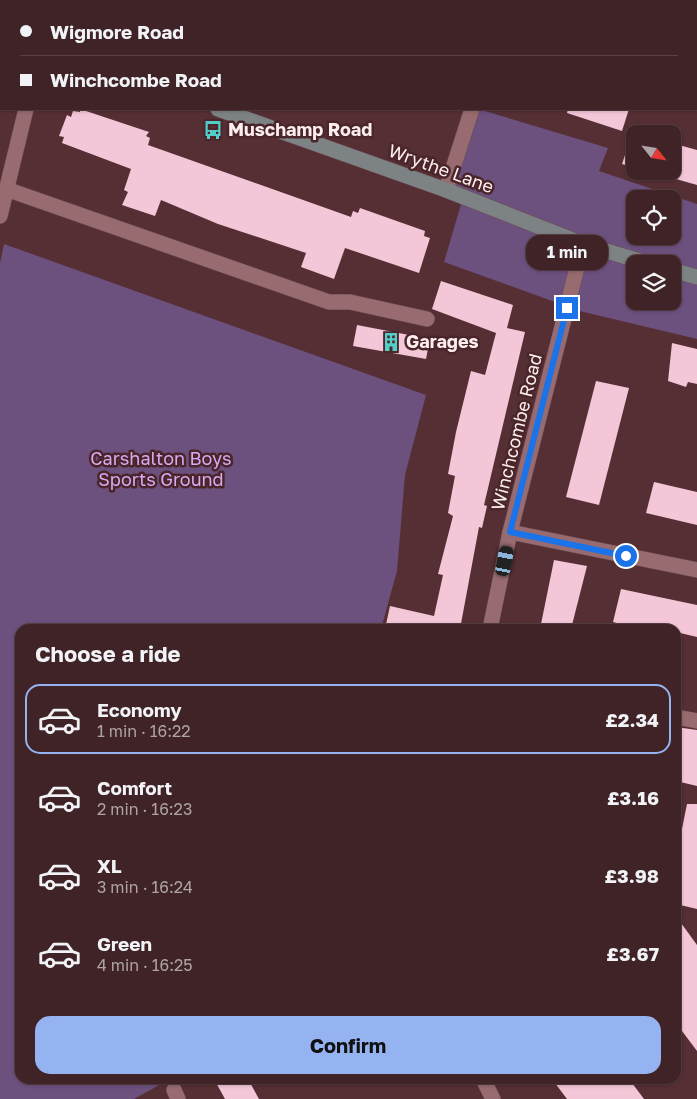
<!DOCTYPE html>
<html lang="en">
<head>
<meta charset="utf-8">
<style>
  body { margin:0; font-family:"Golos Text",sans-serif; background:#4b2f33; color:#f1f3f6; height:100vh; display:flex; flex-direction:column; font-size:19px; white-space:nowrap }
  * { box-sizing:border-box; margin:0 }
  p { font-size:16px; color:#aea4a7 }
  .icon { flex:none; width:28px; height:28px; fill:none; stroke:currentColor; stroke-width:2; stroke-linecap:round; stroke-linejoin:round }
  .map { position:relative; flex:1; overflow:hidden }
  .side { position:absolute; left:15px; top:624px; width:666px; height:460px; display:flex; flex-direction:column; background:#402327; border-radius:15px; box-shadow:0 1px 4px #0004,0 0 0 1px #594044 }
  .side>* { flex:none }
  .banner { position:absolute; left:0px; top:0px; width:698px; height:110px; box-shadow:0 1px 4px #0004,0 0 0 1px #594044; display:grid; align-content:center; height:110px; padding:0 20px; background:#402327 }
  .needle { width:32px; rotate:120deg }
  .buttons { position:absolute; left:626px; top:125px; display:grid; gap:10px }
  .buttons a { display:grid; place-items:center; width:55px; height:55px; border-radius:10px; background:#402327; box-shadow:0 1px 4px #0004,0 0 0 1px #594044; font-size:25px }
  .end { position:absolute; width:22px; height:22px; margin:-11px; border:6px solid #1a73e8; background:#fff; box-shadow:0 0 0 2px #fff }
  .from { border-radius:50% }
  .bubble { position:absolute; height:35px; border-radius:15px; background:#402327; box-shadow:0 1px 4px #0004,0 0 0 1px #594044; font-size:16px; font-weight:700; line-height:35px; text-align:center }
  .car { position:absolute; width:15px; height:30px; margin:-15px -8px; border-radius:6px; box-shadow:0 0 4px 1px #0007; background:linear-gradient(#222 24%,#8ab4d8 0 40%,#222 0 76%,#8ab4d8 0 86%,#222 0) }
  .banner b { display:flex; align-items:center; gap:18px; height:48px; font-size:19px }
  .banner b+b { border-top:1px solid #594044 }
  .banner i { width:12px; height:12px; background:#f1f3f6 }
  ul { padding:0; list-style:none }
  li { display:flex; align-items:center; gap:15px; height:70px; margin:0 10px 8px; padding:0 10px; border:2px solid transparent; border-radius:15px }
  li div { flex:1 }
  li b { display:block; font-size:19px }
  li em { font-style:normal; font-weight:700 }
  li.active { border-color:#95b2f1 }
  li>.icon { width:45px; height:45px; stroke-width:1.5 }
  h2 { padding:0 20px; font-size:22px; line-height:60px }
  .cta { display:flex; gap:10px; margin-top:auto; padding:10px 20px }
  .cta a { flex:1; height:58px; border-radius:15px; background:#95b2f1; color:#111; font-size:20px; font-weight:700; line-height:58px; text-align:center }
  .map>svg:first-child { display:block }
  .green { fill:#6c507e; fill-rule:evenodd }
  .building { fill:#f3c6d8 }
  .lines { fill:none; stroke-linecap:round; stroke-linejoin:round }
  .lane-casing { stroke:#6c4e53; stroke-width:16 }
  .street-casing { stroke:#6c4e53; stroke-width:16 }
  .secondary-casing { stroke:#6c4e53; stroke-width:16 }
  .lane { stroke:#976b70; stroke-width:15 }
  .street { stroke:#976b70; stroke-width:15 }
  .secondary { stroke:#7d8284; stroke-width:15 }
  .route { stroke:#1a73e8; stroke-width:6 }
  .labels { text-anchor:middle; stroke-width:5; stroke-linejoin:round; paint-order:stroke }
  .poi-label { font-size:18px; font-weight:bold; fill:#fcedee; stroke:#4a252a; text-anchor:start }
  .street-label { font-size:18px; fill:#fcedee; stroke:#4a252a }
  .park-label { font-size:18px; fill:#d7aaf4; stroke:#4a252a }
</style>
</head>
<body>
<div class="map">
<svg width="697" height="1099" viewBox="0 0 697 1099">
  <rect width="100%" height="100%" fill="#552f34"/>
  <g class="green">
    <path d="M478 109 608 148 599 171 697 204V274L672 264H665L588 240 451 187ZM635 199H672V236H635Z"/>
    <path d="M462 201 581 246 566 306 444 262Z"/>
    <path d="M4 244 426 395 405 475 397 571 381 629H20V1079H170L134 1099H0V263Z"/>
    <path d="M584 247 635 264V301H672L673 272 697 279V339L567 308Z"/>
  </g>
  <g class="building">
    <path d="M80 109 149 132 146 136 150 138 148 145 351 217 353 211 358 213 360 208 425 231 424 236 430 238 419 273 345 248 334 279 301 267 306 253 218 224 161 200 155 216 122 205 128 192 124 190 131 169 62 143 64 137 59 136 67 115 71 117 73 111 80 112Z"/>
    <path d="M568 109H629L622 131 567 113Z"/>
    <path d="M633 131 642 134H635V168L622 164Z"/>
    <path d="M672 143 697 150V185L648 171H672Z"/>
    <path d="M441 281 513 305 507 328 525 332 484 505 487 506 482 528 479 527 460 629H385L390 606 434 616 443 575 438 574 453 516 448 513 455 476 448 474 456 432 471 371 485 375 496 333 432 309Z"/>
    <path d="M357 325 430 339 426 359 353 346Z"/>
    <path d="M672 343 697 349V384L688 382 686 387 668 381Z"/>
    <path d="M596 381 629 388 599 505 566 497Z"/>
    <path d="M654 482 697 492V525L646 513Z"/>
    <path d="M554 560 587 566 571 629H540Z"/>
    <path d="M621 589 697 605V637L676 632V629H640L613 622Z"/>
    <path d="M676 727 697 730V786L676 781Z"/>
    <path d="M687 804H697V909L676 904V859Z"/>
    <path d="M676 916 697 945V1051L676 1023Z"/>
    <path d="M214 1079H248L259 1099H225Z"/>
    <path d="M552 1079H629L644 1099H567Z"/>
  </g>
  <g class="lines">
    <g class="lane-casing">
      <g id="lane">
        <path d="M6 189 329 302H350L427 319"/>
        <path d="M676 717 697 721"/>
      </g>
    </g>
    <g class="street-casing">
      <g id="street">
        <path d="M138 1 139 0"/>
        <path d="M507 1V0"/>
        <path d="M446 190 472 109"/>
        <path d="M0 216 26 109"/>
        <path d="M510 532 697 570"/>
        <path d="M490 629 510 532 583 244"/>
        <path d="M483 1079 493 1099"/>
        <path d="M174 1090 178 1099"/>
      </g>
    </g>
    <g class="secondary-casing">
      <g id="secondary">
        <path d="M0 36 1 37"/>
        <path d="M218 109 446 190 583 244 650 264"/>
        <path d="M672 270 697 277"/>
      </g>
    </g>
    <use href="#lane" class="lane"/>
    <use href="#street" class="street"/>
    <use href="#secondary" class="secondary"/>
  </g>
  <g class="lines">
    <path class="route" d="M567 308 510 532 626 556"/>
  </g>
  <defs>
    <g id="bus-bare" transform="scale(1.5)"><path d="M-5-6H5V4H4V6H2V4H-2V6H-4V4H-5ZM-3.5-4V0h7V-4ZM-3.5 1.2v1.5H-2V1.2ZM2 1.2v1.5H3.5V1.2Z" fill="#53cdc9" stroke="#4a252a" stroke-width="2.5" paint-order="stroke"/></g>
    <g id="building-bare" transform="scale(1.5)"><path d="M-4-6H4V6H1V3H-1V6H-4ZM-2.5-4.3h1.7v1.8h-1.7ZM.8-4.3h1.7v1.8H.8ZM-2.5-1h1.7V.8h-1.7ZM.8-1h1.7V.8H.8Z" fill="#53cdc9" stroke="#4a252a" stroke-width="2.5" paint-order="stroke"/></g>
  </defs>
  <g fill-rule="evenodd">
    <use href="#bus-bare" x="213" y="130"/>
    <use href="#building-bare" x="391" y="342"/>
  </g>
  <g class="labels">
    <g class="poi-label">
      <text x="228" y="136">Muschamp Road</text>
      <text x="406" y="348">Garages</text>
    </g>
    <g class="street-label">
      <text transform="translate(441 169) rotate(20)" y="6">Wrythe Lane</text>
      <text transform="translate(517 432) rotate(-76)" y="6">Winchcombe Road</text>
    </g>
    <g class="park-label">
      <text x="161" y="465">Carshalton Boys<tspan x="161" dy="21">Sports Ground</tspan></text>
    </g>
  </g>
</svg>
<div class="buttons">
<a><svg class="needle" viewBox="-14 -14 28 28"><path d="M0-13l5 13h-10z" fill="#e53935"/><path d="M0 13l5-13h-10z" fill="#aea4a7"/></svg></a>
<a><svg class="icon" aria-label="locate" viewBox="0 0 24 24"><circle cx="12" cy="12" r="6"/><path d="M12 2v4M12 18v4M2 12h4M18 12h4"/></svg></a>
<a><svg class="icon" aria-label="layers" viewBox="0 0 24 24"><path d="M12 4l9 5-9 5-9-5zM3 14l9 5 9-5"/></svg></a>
</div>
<i class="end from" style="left:626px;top:556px"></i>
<i class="end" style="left:567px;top:308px"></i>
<div class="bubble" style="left:526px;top:235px;width:82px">1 min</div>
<i class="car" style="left:505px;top:561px;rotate:11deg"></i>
<div class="banner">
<b><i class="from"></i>Wigmore Road</b>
<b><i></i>Winchcombe Road</b>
</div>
<section class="side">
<h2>Choose a ride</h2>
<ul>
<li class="active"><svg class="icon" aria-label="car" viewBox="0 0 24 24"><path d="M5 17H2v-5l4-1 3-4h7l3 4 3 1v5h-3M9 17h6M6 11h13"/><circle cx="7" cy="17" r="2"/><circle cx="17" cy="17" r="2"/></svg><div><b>Economy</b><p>1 min · 16:22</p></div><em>£2.34</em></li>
<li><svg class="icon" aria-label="car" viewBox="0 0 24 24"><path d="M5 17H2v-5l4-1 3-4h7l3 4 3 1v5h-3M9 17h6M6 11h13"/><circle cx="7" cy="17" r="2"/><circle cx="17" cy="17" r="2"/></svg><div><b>Comfort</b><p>2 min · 16:23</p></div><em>£3.16</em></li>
<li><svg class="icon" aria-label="car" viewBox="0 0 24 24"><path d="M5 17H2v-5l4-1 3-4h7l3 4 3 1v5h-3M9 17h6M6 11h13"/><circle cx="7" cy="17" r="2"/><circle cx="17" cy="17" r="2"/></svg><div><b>XL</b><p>3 min · 16:24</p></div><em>£3.98</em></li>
<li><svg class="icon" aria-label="car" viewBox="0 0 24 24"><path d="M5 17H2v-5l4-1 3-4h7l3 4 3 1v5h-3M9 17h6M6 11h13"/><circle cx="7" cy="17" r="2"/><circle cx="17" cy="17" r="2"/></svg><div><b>Green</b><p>4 min · 16:25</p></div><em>£3.67</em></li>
</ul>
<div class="cta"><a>Confirm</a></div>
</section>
</div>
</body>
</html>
